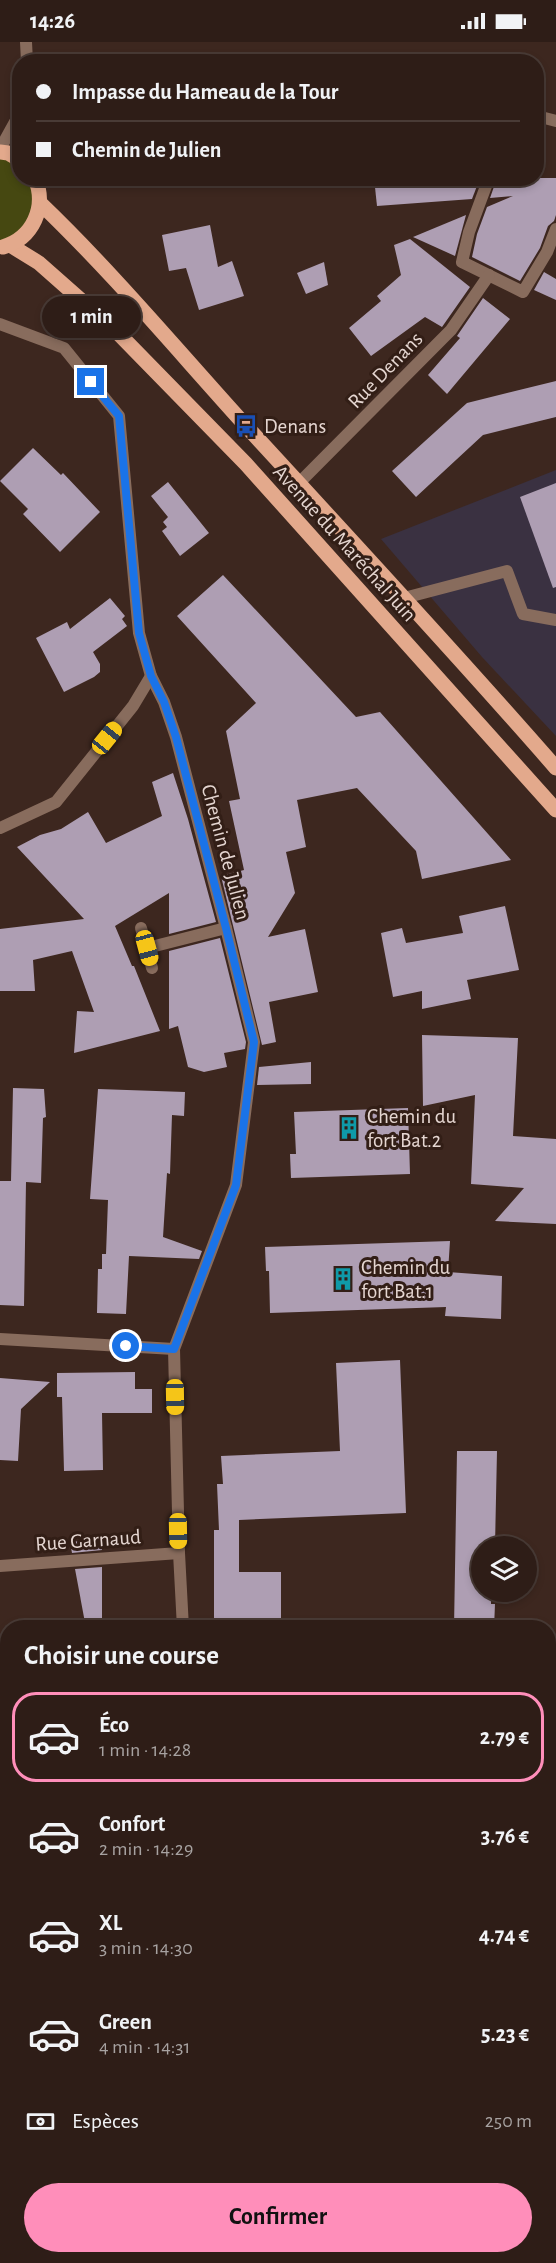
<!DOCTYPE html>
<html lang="fr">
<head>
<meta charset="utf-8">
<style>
  body { margin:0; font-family:"Alegreya Sans",sans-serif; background:#362620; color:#f1f3f6; height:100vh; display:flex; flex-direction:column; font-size:22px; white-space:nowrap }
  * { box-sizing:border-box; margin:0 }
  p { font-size:20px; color:#a7a2a1 }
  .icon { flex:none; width:33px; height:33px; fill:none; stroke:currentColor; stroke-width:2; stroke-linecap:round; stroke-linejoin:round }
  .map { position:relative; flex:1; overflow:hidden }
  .panel { position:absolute; left:0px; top:1578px; width:556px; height:644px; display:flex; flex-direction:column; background:#2e1d17; border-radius:24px 24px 0 0; box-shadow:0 3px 9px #0003,0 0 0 2px #493b36 }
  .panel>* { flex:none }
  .banner { position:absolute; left:12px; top:12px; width:532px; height:132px; border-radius:24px; box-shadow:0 3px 9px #0003,0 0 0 2px #493b36; display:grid; align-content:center; height:132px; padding:0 24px; background:#2e1d17 }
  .controls { position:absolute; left:471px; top:1494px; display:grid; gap:12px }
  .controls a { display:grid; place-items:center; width:66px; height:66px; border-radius:50%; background:#2e1d17; box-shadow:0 3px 9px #0003,0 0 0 2px #493b36; font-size:30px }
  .end { position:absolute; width:27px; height:27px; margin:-14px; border:8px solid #1a73e8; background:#fff; box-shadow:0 0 0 3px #fff }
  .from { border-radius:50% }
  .bubble { position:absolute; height:42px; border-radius:21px; background:#2e1d17; box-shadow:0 3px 9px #0003,0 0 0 2px #493b36; font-size:20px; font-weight:700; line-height:42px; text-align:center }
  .car { position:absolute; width:18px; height:36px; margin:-18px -9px; border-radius:8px; box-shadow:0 0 4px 2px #0007; background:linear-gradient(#f5c518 24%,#345 0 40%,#f5c518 0 76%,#345 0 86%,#f5c518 0) }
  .banner b { display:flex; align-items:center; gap:21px; height:57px; font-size:22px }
  .banner b+b { border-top:2px solid #493b36 }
  .banner i { width:15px; height:15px; background:#f1f3f6 }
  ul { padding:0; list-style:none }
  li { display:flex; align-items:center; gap:18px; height:90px; margin:0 12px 9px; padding:0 12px; border:3px solid transparent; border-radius:24px }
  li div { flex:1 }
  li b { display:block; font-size:22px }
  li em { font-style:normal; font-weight:700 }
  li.selected { border-color:#ff8eba }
  li>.icon { width:54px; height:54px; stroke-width:1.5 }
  h2 { padding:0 24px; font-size:27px; line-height:72px }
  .pay { display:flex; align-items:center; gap:15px; height:66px; padding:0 24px; font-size:22px }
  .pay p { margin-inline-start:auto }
  .primary-button { display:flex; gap:12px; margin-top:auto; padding:12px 24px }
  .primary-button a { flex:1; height:69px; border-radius:36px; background:#ff8eba; color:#111; font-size:24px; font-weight:700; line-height:69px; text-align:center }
  .status { display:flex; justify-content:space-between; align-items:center; height:42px; padding:0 30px; background:#2e1d17; direction:ltr }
  .status svg { height:16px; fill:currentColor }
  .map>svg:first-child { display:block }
  .commercial { fill:#3a3141 }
  .green { fill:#464811 }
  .building { fill:#ae9eb3 }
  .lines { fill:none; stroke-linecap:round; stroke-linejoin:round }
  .service { stroke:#886c5d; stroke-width:12 }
  .minor { stroke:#886c5d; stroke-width:12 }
  .tertiary { stroke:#886c5d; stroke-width:12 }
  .primary { stroke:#e3a98c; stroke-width:15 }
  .route { stroke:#1a73e8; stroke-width:8 }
  .labels { text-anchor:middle; stroke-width:6; stroke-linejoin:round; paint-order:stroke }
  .street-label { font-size:21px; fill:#e5d6d1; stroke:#321e16 }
  .poi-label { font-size:21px; fill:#e5d6d1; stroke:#321e16; text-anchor:start }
</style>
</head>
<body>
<div class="status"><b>14:26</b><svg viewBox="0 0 49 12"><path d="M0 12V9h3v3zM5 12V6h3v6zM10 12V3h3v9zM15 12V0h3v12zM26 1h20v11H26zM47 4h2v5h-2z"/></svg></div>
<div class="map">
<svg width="556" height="2221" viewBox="0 0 556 2221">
  <rect width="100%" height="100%" fill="#3d271f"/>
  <path class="commercial" d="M556 428V694L482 615 381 497Z"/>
  <g class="green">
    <path d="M0 110 19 118 20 136 35 137 37 175 0 206Z"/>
    <path d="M152 2214H410L412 2221H153Z"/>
  </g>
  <g class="building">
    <path d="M374 136H480L472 157 377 164Z"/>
    <path d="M497 136H556V173L554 179 548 184 540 206 520 239 472 215 477 192 487 165 513 154 490 156Z"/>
    <path d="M466 173 455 214 413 195Z"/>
    <path d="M210 183 218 225 232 219 244 254 199 268 186 226 169 229 162 193Z"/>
    <path d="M410 197 470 245 442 285 425 275 371 314 349 286 381 259 377 254 401 233 394 203Z"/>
    <path d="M324 220 328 243 306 252 297 231Z"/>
    <path d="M544 230 556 237V258L534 248Z"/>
    <path d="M483 256 510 277 447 352 428 333 460 296 457 294Z"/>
    <path d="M556 339V375L483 393 416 455 392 429 467 361Z"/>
    <path d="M33 406 61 433 63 431 100 470 60 510 23 472 28 467 0 439Z"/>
    <path d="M168 440 209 491 180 514 162 489 167 485 163 480 168 475 151 454Z"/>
    <path d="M556 441V545L553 546 520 455Z"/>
    <path d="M223 533 356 675 380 670 511 818 422 837 416 809 357 746 297 758 306 805 286 810 295 851 268 895 305 887 318 950 269 960 276 1000 262 1003 221 834 244 828 229 759 240 757 226 689 256 661 177 574Z"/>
    <path d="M110 556 125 574 122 577 127 584 93 610 100 622V630L94 635 64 650 36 596 67 580 70 587Z"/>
    <path d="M173 731 188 777 216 880 169 892V851L115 884 132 924H134L160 989 74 1011 77 969 94 970 72 909 33 918 35 949H0V887L84 877 17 805 40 793 61 787 88 770 106 801 162 774 152 740Z"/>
    <path d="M505 864 519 928 467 938 471 957 422 967V949L393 955 381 891 402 886 406 901 463 891 459 874Z"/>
    <path d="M220 896 246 1000 245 1007 224 1011 227 1025 204 1030 188 1025 178 984 169 987V909Z"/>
    <path d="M422 993 518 996 513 1094 556 1097V1182L495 1179 524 1146 471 1142 475 1053 423 1064Z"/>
    <path d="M311 1020V1042L257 1043 259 1025Z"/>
    <path d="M13 1046 44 1047 46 1075 43 1076 41 1141 26 1140 24 1264 0 1263V1139H11Z"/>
    <path d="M98 1047 185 1050 184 1074 172 1073 170 1132 167 1131 163 1195 202 1209 199 1217 129 1214 126 1272 97 1271 98 1227H102V1212H106L108 1158 90 1157Z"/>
    <path d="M408 1066 410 1132 291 1136 290 1112H296L294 1070Z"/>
    <path d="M450 1199 448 1230 502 1234 501 1277 445 1274 446 1265 270 1271 269 1229H266L265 1205Z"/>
    <path d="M400 1318 406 1471 239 1478V1530H281V1586H214V1488H219L217 1442H223L221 1414 340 1409 336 1321Z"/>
    <path d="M135 1330V1347H152V1371H102L103 1428 64 1429 62 1355H57V1331Z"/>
    <path d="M0 1336 50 1340 21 1367 18 1419 0 1418Z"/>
    <path d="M457 1409H497L495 1504H482V1550H491V1562H495L494 1586H454Z"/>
    <path d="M102 1497V1508L72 1511 70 1500Z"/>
    <path d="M102 1525V1586H86L75 1527Z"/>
  </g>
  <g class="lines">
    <g class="service">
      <path d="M404 556 507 529 523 572 556 578"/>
      <path d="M141 886 152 926"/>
      <path d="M147 906 226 886"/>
    </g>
    <g class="minor">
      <path d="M537 74 556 79"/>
      <path d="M489 136 469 190 462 220 523 250 547 210 556 187"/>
      <path d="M0 282 64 306 119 374 139 591 151 634 164 660 176 695 226 886 254 1000 236 1143 174 1307 179 1511 183 1586"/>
      <path d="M299 441 451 288 489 233"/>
      <path d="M0 786 56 760 133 664 151 634"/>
      <path d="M0 1297 174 1307"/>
      <path d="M0 1524 179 1511"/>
    </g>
    <g class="tertiary">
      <path d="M26 0 27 20"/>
      <path d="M0 107 20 71"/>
      <path d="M549 1871 556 1858"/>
      <path d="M0 2018 8 2016"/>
      <path d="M432 2214 433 2221"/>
    </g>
    <g class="primary">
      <path d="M0 110 8 111 20 118"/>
      <path d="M40 161C113 231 178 309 246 384 350 497 455 610 556 726"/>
      <path d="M10 203 39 221 116 289 246 422 556 768"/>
      <path d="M3 205C33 196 47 165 35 136"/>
    </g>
  </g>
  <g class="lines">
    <path class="route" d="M91 340 119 374 139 591 151 634 164 660 176 695 226 886 254 1000 236 1143 174 1307 126 1304"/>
  </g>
  <defs>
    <g id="bus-bare" transform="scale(1.8)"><path d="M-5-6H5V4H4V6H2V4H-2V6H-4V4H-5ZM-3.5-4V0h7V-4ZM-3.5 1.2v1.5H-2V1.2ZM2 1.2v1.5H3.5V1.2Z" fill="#1a4fb4" stroke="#321e16" stroke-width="2.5" paint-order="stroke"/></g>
    <g id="building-bare" transform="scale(1.8)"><path d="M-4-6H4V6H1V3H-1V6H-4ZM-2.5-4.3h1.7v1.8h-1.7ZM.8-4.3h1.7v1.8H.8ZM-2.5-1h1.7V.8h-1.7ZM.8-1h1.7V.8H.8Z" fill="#0f9aa8" stroke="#321e16" stroke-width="2.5" paint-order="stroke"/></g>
  </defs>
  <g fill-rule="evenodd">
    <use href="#bus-bare" x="246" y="384"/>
    <use href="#building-bare" x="349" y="1086"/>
    <use href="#building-bare" x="343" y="1237"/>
  </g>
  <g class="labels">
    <g class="street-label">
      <text transform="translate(385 328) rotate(-46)" y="7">Rue Denans</text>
      <text transform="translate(345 501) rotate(48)" y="7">Avenue du Maréchal Juin</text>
      <text transform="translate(226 810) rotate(75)" y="7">Chemin de Julien</text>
      <text transform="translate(88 1498) rotate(-4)" y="7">Rue Garnaud</text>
    </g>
    <g class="poi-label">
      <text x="264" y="391">Denans</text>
      <text x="367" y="1081">Chemin du<tspan x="367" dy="24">fort Bat.2</tspan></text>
      <text x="361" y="1232">Chemin du<tspan x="361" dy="24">fort Bat.1</tspan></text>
    </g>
  </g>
</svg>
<div class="controls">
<a><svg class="icon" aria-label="layers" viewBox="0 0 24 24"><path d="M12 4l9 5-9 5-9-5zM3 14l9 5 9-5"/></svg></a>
</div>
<i class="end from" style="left:126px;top:1304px"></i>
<i class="end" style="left:91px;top:340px"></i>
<div class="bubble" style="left:42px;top:254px;width:99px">1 min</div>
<i class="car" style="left:107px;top:696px;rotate:39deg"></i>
<i class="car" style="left:147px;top:906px;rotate:165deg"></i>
<i class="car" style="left:175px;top:1355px;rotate:179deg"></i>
<i class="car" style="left:178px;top:1489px;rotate:179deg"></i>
<div class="banner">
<b><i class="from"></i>Impasse du Hameau de la Tour</b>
<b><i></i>Chemin de Julien</b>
</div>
<section class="panel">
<h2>Choisir une course</h2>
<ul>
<li class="selected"><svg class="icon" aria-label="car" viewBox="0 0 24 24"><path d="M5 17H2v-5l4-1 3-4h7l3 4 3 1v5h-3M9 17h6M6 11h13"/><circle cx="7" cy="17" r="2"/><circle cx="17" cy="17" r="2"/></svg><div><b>Éco</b><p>1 min · 14:28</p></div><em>2.79 €</em></li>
<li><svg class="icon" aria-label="car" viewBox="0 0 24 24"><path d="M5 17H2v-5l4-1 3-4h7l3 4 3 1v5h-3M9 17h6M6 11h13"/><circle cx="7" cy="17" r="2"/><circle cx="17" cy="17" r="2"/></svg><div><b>Confort</b><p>2 min · 14:29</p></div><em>3.76 €</em></li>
<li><svg class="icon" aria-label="car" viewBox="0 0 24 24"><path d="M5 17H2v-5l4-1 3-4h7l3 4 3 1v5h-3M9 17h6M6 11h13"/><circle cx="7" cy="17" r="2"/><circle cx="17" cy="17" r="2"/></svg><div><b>XL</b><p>3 min · 14:30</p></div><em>4.74 €</em></li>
<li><svg class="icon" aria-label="car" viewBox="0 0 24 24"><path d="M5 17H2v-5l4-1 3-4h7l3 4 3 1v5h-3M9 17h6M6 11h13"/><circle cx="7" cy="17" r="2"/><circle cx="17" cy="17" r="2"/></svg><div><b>Green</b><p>4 min · 14:31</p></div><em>5.23 €</em></li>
</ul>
<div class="pay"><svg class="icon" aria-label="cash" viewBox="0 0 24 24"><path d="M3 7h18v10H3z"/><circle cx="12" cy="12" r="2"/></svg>Espèces<p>250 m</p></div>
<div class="primary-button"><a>Confirmer</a></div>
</section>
</div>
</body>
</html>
